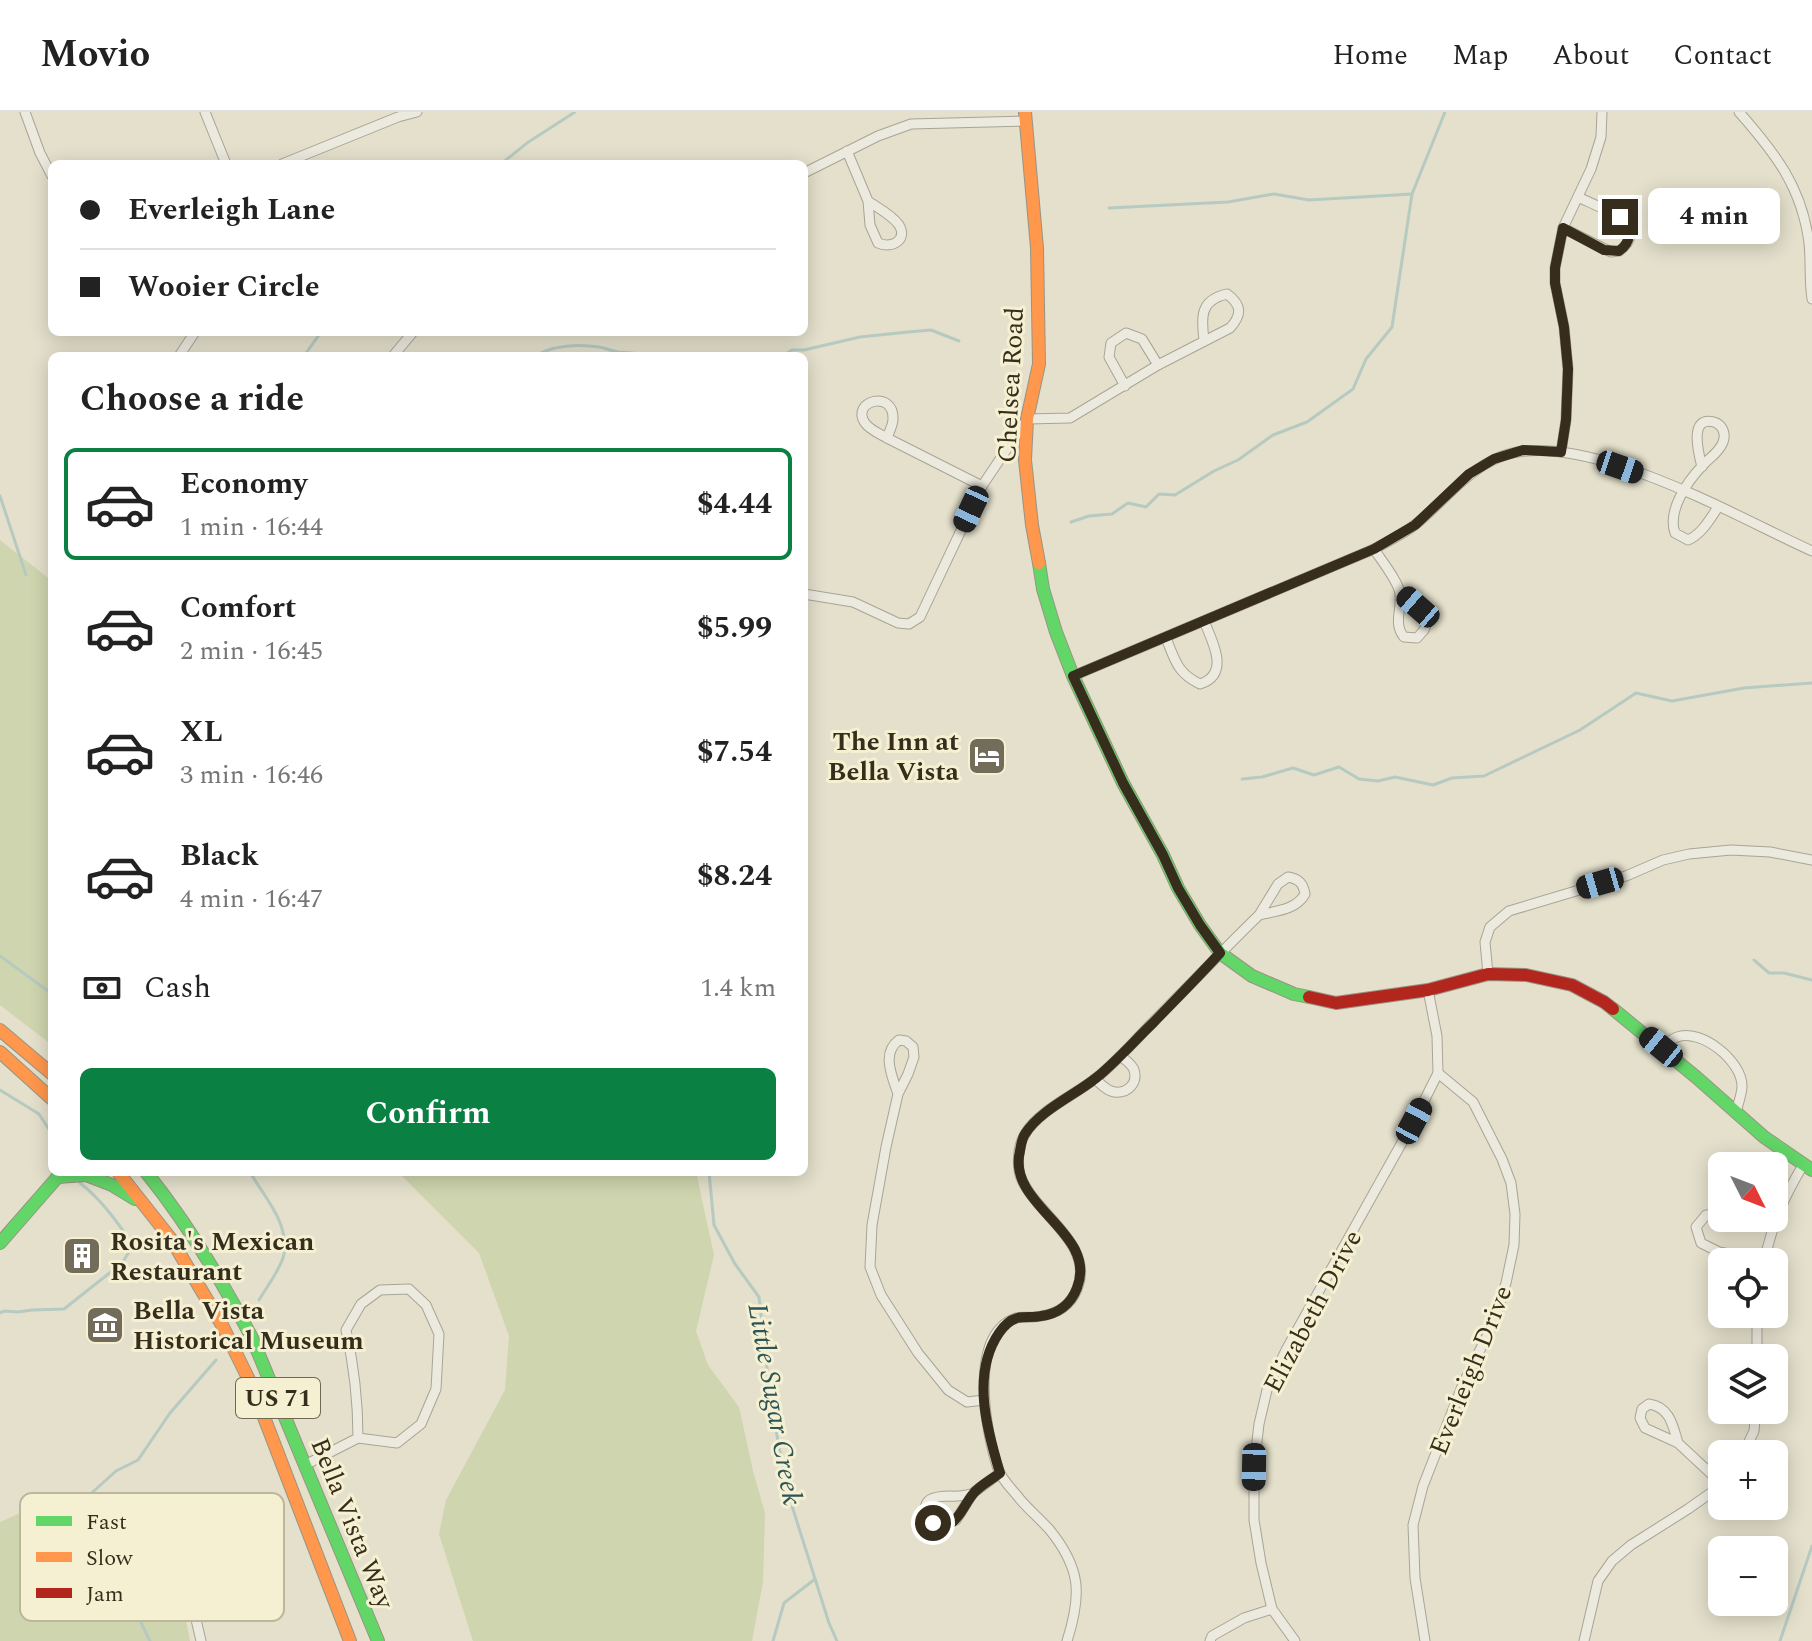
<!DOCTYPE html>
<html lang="en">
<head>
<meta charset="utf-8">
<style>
  body { margin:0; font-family:Spectral,serif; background:#f6f6f6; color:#222; height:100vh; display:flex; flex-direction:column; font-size:30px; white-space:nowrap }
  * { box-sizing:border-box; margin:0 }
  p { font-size:26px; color:#767676 }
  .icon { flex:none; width:44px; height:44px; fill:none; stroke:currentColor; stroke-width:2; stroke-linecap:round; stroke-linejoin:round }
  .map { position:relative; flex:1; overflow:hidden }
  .drawer { position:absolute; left:48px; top:240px; width:760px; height:824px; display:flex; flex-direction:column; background:#fff; border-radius:12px; box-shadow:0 4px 20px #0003 }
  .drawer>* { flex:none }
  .top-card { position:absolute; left:48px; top:48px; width:760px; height:176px; border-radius:12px; box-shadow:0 4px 20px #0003; display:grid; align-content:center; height:176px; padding:0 32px; background:#fff }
  .needle { width:52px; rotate:132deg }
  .controls { position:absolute; left:1708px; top:1040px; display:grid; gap:16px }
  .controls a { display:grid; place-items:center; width:80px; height:80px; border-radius:12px; background:#fff; box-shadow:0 4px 20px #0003; font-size:40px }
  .end { position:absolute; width:36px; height:36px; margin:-18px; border:10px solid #372d1d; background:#fff; box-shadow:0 0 0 4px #fff }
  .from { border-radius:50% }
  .bubble { position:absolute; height:56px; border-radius:12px; background:#fff; box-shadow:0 4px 20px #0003; font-size:26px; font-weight:700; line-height:56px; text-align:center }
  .car { position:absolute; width:24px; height:48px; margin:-24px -12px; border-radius:10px; box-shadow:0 0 6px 2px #0007; background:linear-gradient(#222 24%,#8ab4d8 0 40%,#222 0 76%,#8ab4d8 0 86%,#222 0) }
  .top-card b { display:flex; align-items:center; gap:28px; height:76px; font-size:30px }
  .top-card b+b { border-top:2px solid #e0e0e0 }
  .top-card i { width:20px; height:20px; background:#222 }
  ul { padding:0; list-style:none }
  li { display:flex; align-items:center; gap:24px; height:112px; margin:0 16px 12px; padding:0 16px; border:4px solid transparent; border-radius:12px }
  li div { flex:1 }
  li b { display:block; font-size:30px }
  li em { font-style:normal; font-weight:700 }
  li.current { border-color:#0b8043 }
  li>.icon { width:72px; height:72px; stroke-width:1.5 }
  h2 { padding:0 32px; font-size:36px; line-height:96px }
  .pay { display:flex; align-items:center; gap:20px; height:88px; padding:0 32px; font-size:30px }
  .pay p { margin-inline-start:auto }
  .button { display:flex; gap:16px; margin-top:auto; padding:16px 32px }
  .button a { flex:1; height:92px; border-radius:12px; background:#0b8043; color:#fff; font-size:32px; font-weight:700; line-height:92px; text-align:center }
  header { display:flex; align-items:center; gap:48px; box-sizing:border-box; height:112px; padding:0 40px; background:#fff; border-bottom:2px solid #e0e0e0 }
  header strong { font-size:38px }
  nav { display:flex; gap:44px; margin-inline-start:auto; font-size:28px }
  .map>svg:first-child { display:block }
  .green { fill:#cfd5ae }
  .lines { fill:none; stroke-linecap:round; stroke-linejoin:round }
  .stream { stroke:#b7cac1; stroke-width:3 }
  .street-casing { stroke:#a9a495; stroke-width:11 }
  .fast-casing { stroke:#989485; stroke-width:14 }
  .slow-casing { stroke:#989485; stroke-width:14 }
  .jam-casing { stroke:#989485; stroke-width:14 }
  .street { stroke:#ece9de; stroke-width:9 }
  .fast { stroke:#63d668; stroke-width:12 }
  .slow { stroke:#ff974d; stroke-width:12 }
  .jam { stroke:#b3261e; stroke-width:12 }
  .route { stroke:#372d1d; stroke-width:10 }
  .labels { text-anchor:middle; stroke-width:6; stroke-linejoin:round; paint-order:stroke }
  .shield { fill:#f5f0d1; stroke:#706853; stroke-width:2 }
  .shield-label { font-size:24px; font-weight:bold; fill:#372d1d }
  .street-label { font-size:26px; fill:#372d1d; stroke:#f5f0d1 }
  .poi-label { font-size:26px; font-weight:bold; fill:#372d1d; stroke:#f5f0d1; text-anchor:start }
  .water-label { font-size:28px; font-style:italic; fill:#2d5457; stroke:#f5f0d1 }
  .key { fill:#f5f0d1; stroke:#bcb69b; stroke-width:2 }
  .key-label { font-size:22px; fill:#372d1d }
</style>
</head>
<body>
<header>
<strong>Movio</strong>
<nav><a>Home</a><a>Map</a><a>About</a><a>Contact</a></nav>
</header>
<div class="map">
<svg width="1812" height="1529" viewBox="0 0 1812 1529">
  <rect width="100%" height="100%" fill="#e4e0cc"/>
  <g class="green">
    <path d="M0 428 52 469V933L0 893Z"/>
    <path d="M398 1060H696L714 1143 696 1219 708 1253 739 1295 753 1359 765 1401 763 1470 752 1529H473L439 1422 446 1388 505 1278 509 1224 479 1141Z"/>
    <path d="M64 1382 173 1443 190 1529H0V1410Z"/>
  </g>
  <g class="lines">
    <g class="stream">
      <path d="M501 52 527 31 575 0"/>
      <path d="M1109 96 1228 90 1274 82 1309 88 1412 82"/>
      <path d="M304 244 321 220"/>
      <path d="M535 244C554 233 578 232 599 235 605 236 612 239 618 240 630 241 640 241 651 244"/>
      <path d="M783 244 792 238H804L860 225 908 220 931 218 959 229"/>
      <path d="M0 384 26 463"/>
      <path d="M1071 410 1089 404 1112 402 1128 391 1146 395 1159 382 1175 383 1214 359 1238 348 1273 323 1307 310 1353 277 1366 247 1392 215 1412 82 1445 0"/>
      <path d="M1242 667 1262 665 1293 656 1314 663 1339 655 1359 667 1378 669 1395 665 1433 673 1452 666 1484 664 1580 618 1636 581 1672 589 1744 576 1812 571"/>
      <path d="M0 844 52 882"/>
      <path d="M1754 848 1769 861H1784L1812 868"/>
      <path d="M0 978 39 1002 52 1022"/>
      <path d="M250 1060C264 1085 289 1110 284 1142 282 1155 266 1176 259 1188"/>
      <path d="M709 1060 714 1113 735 1152 759 1185 770 1283 786 1375 829 1511 837 1529"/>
      <path d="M80 1071C102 1088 118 1110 133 1134L124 1148"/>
      <path d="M0 1201 4 1199 18 1200 32 1198 64 1197 112 1159"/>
      <path d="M150 1529 130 1488 117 1467 95 1447 79 1430 70 1409 85 1387 116 1359 138 1348 170 1301 216 1248"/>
      <path d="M773 1529 784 1491 815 1467"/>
      <path d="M1780 1529 1812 1434"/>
    </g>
    <g class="street-casing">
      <g id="street">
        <path d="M25 0 40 41 52 64"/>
        <path d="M205 0 226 52"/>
        <path d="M1739 0C1775 41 1802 75 1809 131 1811 149 1809 168 1812 187"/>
        <path d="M847 39 868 89 870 113 878 131C892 137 908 128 899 113 892 103 878 96 868 89"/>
        <path d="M282 52 398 5 417 0"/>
        <path d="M804 61 878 24 911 12 1026 9"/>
        <path d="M1563 116 1611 140 1619 139C1654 113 1596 94 1578 85"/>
        <path d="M179 244 195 220"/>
        <path d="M393 244 413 220"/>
        <path d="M1125 274 1109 245 1111 231 1126 221 1142 227 1158 253"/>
        <path d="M887 326C880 322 870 318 865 311 850 289 894 277 893 307 893 313 889 320 887 326L982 374"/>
        <path d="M1561 340 1566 308 1568 257 1564 215 1555 171V156L1563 116 1591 57 1601 25 1602 0"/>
        <path d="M1702 355C1699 343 1688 303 1714 310 1723 313 1726 322 1723 330 1719 341 1709 346 1702 354 1687 370 1667 399 1675 421L1688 428C1702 422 1710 407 1718 395"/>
        <path d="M1374 437C1381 448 1399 470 1400 482 1402 497 1393 512 1404 525L1417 526 1424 518 1427 510C1422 496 1411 489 1400 480"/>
        <path d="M804 482 853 490 898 511 909 512 920 505 982 374 1027 307 1070 306 1158 253 1230 216C1242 203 1242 193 1227 182 1200 188 1201 205 1204 228"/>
        <path d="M1166 526C1175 548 1177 561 1200 572 1231 562 1212 529 1204 509"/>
        <path d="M1073 564 1374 437C1388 429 1404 422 1416 412 1442 391 1461 365 1491 349 1568 306 1738 406 1812 439"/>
        <path d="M1488 862 1485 830 1490 815 1509 799 1626 764 1663 748 1689 742 1731 738 1770 740 1812 748"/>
        <path d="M1661 935C1665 932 1672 927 1677 925 1701 916 1742 949 1742 974 1742 982 1738 992 1736 1000"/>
        <path d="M1095 967C1100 971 1105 977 1111 979 1124 984 1139 973 1134 958 1132 952 1125 948 1121 944"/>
        <path d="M898 982C892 964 881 941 899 928L906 929 913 935 914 945 908 962 898 982 886 1035 872 1113 870 1155 881 1183 918 1241 948 1278 967 1290 984 1288"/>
        <path d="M1722 1102 1706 1103 1696 1115 1701 1131 1719 1140 1764 1149"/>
        <path d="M1744 1106 1773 1113"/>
        <path d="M1764 1150C1773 1110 1782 1089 1803 1053"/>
        <path d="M409 1177 426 1193 439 1222 436 1277 421 1312 397 1331 358 1326C358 1289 354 1254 346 1218L361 1192 380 1178Z"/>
        <path d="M1757 1202V1246"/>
        <path d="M1678 1331C1673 1314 1670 1295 1649 1292L1642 1297 1640 1306 1645 1316 1678 1331 1722 1372"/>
        <path d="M1743 1342 1754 1319 1756 1298"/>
        <path d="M305 1353 358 1326"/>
        <path d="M973 1381 956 1408 940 1414 927 1407C920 1386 934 1384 951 1384 958 1385 965 1383 972 1382L973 1381 1000 1361"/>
        <path d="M187 1466 207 1445 206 1436 199 1431 190 1432 185 1440 183 1451 201 1529"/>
        <path d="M1067 1529C1082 1482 1081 1456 1049 1417 1039 1406 1028 1397 1019 1386 1012 1377 1002 1368 998 1357 986 1321 967 1223 1016 1206 1021 1205 1029 1205 1034 1205 1054 1203 1070 1196 1077 1177 1096 1131 1033 1101 1020 1063 1017 1052 1018 1033 1025 1022 1038 999 1075 983 1096 966 1115 951 1131 933 1148 915 1185 878 1221 840 1259 803 1276 799 1296 798 1305 782 1303 771 1299 767 1288 765L1278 772 1259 803"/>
        <path d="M1210 1529 1212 1524 1244 1506 1272 1497"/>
        <path d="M1295 1529 1272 1497 1261 1451 1254 1408V1355L1259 1312 1267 1278 1286 1238 1414 1009 1438 961 1437 924 1428 878"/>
        <path d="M1425 1529 1415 1466 1413 1413 1423 1374 1463 1272 1494 1210 1506 1171 1514 1133 1515 1102 1511 1071 1502 1047 1473 990 1438 961"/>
        <path d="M1584 1529 1598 1469 1612 1449 1631 1433 1688 1397 1722 1373"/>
      </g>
    </g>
    <g class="fast-casing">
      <g id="fast">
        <path d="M1039 451 1043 477 1056 520 1073 564 1123 671 1163 743 1178 776 1200 813 1220 841 1252 864 1294 882 1309 885"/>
        <path d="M1613 897 1696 965 1764 1025 1812 1058"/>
        <path d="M146 1060C188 1112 221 1167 252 1226L378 1529"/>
        <path d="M57 1065 86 1063 112 1073 135 1087"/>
        <path d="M0 1131 62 1060"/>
      </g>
    </g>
    <g class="slow-casing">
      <g id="slow">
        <path d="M1025 0 1037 136 1039 252 1027 307 1025 348 1032 413 1039 451"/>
        <path d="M0 918 52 962"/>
        <path d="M0 940 52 987"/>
        <path d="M118 1060 171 1127 222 1213 252 1274 350 1529"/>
      </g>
    </g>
    <g class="jam-casing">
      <path id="jam" d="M1309 885 1336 891 1428 878 1488 862 1526 863 1572 873 1604 890 1613 897"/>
    </g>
    <use href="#street" class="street"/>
    <use href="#fast" class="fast"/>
    <use href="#slow" class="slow"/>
    <use href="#jam" class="jam"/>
  </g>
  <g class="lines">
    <path class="route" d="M933 1411C957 1420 961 1396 973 1382 979 1374 991 1368 1000 1361 987 1318 971 1262 999 1221 1003 1215 1010 1208 1017 1206 1025 1204 1034 1206 1041 1204 1058 1202 1071 1192 1077 1176 1099 1120 1006 1094 1020 1039 1021 1033 1022 1026 1025 1022 1040 998 1075 983 1096 966 1117 949 1134 929 1153 911 1175 888 1198 865 1220 841L1200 813 1178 776 1163 743 1123 671 1073 564 1374 437 1415 413 1469 362 1494 347 1523 338 1561 340 1566 308 1568 257 1564 215 1555 171V156L1563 116 1604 138 1619 139C1632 130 1632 116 1620 105"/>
  </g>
  <defs>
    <g id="hotel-square" transform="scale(2)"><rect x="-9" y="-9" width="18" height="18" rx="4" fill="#746c5a" stroke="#f5f0d1"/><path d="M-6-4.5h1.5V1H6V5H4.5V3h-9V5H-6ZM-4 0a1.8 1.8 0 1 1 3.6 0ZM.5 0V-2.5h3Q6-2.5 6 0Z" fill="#fff"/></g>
    <g id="building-square" transform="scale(2)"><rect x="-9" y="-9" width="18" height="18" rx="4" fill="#746c5a" stroke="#f5f0d1"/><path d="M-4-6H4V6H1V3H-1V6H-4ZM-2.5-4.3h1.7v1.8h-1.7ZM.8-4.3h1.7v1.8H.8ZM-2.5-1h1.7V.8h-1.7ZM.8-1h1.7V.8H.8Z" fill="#fff"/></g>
    <g id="museum-square" transform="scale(2)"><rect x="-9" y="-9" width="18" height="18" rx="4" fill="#746c5a" stroke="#f5f0d1"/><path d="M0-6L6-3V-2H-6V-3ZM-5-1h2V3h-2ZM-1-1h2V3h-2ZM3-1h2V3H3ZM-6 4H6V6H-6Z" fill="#fff"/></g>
  </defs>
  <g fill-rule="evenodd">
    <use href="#hotel-square" x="987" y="644"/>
    <use href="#building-square" x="82" y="1144"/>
    <use href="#museum-square" x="105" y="1213"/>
  </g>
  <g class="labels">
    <rect class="shield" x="236" y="1266" width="84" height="40" rx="6"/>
    <g class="shield-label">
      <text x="278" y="1294">US 71</text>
    </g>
    <g class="street-label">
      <text transform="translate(1010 273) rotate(-87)" y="9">Chelsea Road</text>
      <text transform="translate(1312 1199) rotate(-62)" y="9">Elizabeth Drive</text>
      <text transform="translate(1470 1258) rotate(-68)" y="9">Everleigh Drive</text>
      <text transform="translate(353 1411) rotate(68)" y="9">Bella Vista Way</text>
    </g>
    <g class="poi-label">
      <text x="959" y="638" text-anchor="end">The Inn at<tspan x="959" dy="30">Bella Vista</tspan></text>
      <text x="110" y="1138">Rosita's Mexican<tspan x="110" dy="30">Restaurant</tspan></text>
      <text x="133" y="1207">Bella Vista<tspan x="133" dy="30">Historical Museum</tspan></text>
    </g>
    <g class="water-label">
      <text transform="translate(776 1292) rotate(80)" y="10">Little Sugar Creek</text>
    </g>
  </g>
  <rect x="20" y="1381" width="264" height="128" rx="12" class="key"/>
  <rect x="36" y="1404" width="36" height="10" fill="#63d668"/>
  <rect x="36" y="1440" width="36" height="10" fill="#ff974d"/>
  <rect x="36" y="1476" width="36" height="10" fill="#b3261e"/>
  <g class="key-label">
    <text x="86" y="1417">Fast</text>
    <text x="86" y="1453">Slow</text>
    <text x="86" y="1489">Jam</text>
  </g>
</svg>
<div class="controls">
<a><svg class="needle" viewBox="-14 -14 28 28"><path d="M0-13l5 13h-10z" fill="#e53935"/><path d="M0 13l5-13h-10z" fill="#767676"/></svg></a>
<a><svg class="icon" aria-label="locate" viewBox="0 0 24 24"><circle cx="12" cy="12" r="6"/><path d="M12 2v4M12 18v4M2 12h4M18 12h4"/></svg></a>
<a><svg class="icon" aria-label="layers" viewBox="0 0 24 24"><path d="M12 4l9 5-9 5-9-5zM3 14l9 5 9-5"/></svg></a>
<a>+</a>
<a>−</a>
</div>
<i class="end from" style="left:933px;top:1411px"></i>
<i class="end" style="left:1620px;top:105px"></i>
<div class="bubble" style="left:1648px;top:76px;width:132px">4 min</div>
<i class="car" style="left:1620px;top:355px;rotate:109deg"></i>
<i class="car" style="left:971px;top:397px;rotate:205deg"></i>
<i class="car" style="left:1418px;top:495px;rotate:311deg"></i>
<i class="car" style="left:1600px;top:771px;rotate:254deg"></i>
<i class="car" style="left:1661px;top:935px;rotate:309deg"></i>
<i class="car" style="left:1414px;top:1009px;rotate:28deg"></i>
<i class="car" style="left:1254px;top:1355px;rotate:181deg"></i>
<div class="top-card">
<b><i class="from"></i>Everleigh Lane</b>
<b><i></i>Wooier Circle</b>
</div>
<section class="drawer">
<h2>Choose a ride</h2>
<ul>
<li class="current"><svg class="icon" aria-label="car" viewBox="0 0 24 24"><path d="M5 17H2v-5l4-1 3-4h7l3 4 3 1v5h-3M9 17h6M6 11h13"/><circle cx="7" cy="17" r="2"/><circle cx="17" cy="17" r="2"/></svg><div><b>Economy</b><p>1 min · 16:44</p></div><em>$4.44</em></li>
<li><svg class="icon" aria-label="car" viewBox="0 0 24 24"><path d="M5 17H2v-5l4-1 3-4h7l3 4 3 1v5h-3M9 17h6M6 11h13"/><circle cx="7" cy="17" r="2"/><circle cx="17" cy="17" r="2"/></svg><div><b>Comfort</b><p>2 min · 16:45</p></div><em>$5.99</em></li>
<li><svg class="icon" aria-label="car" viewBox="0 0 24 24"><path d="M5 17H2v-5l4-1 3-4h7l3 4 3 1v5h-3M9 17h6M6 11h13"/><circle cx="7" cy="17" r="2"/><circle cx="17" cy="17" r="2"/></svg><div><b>XL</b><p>3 min · 16:46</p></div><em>$7.54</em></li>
<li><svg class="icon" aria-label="car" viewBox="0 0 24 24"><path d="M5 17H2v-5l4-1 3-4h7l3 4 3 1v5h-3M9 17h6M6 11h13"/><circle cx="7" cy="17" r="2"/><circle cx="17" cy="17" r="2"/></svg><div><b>Black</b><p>4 min · 16:47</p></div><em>$8.24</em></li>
</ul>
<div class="pay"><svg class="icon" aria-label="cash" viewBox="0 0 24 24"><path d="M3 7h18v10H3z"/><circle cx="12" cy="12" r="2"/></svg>Cash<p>1.4 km</p></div>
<div class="button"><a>Confirm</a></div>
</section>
</div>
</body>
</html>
